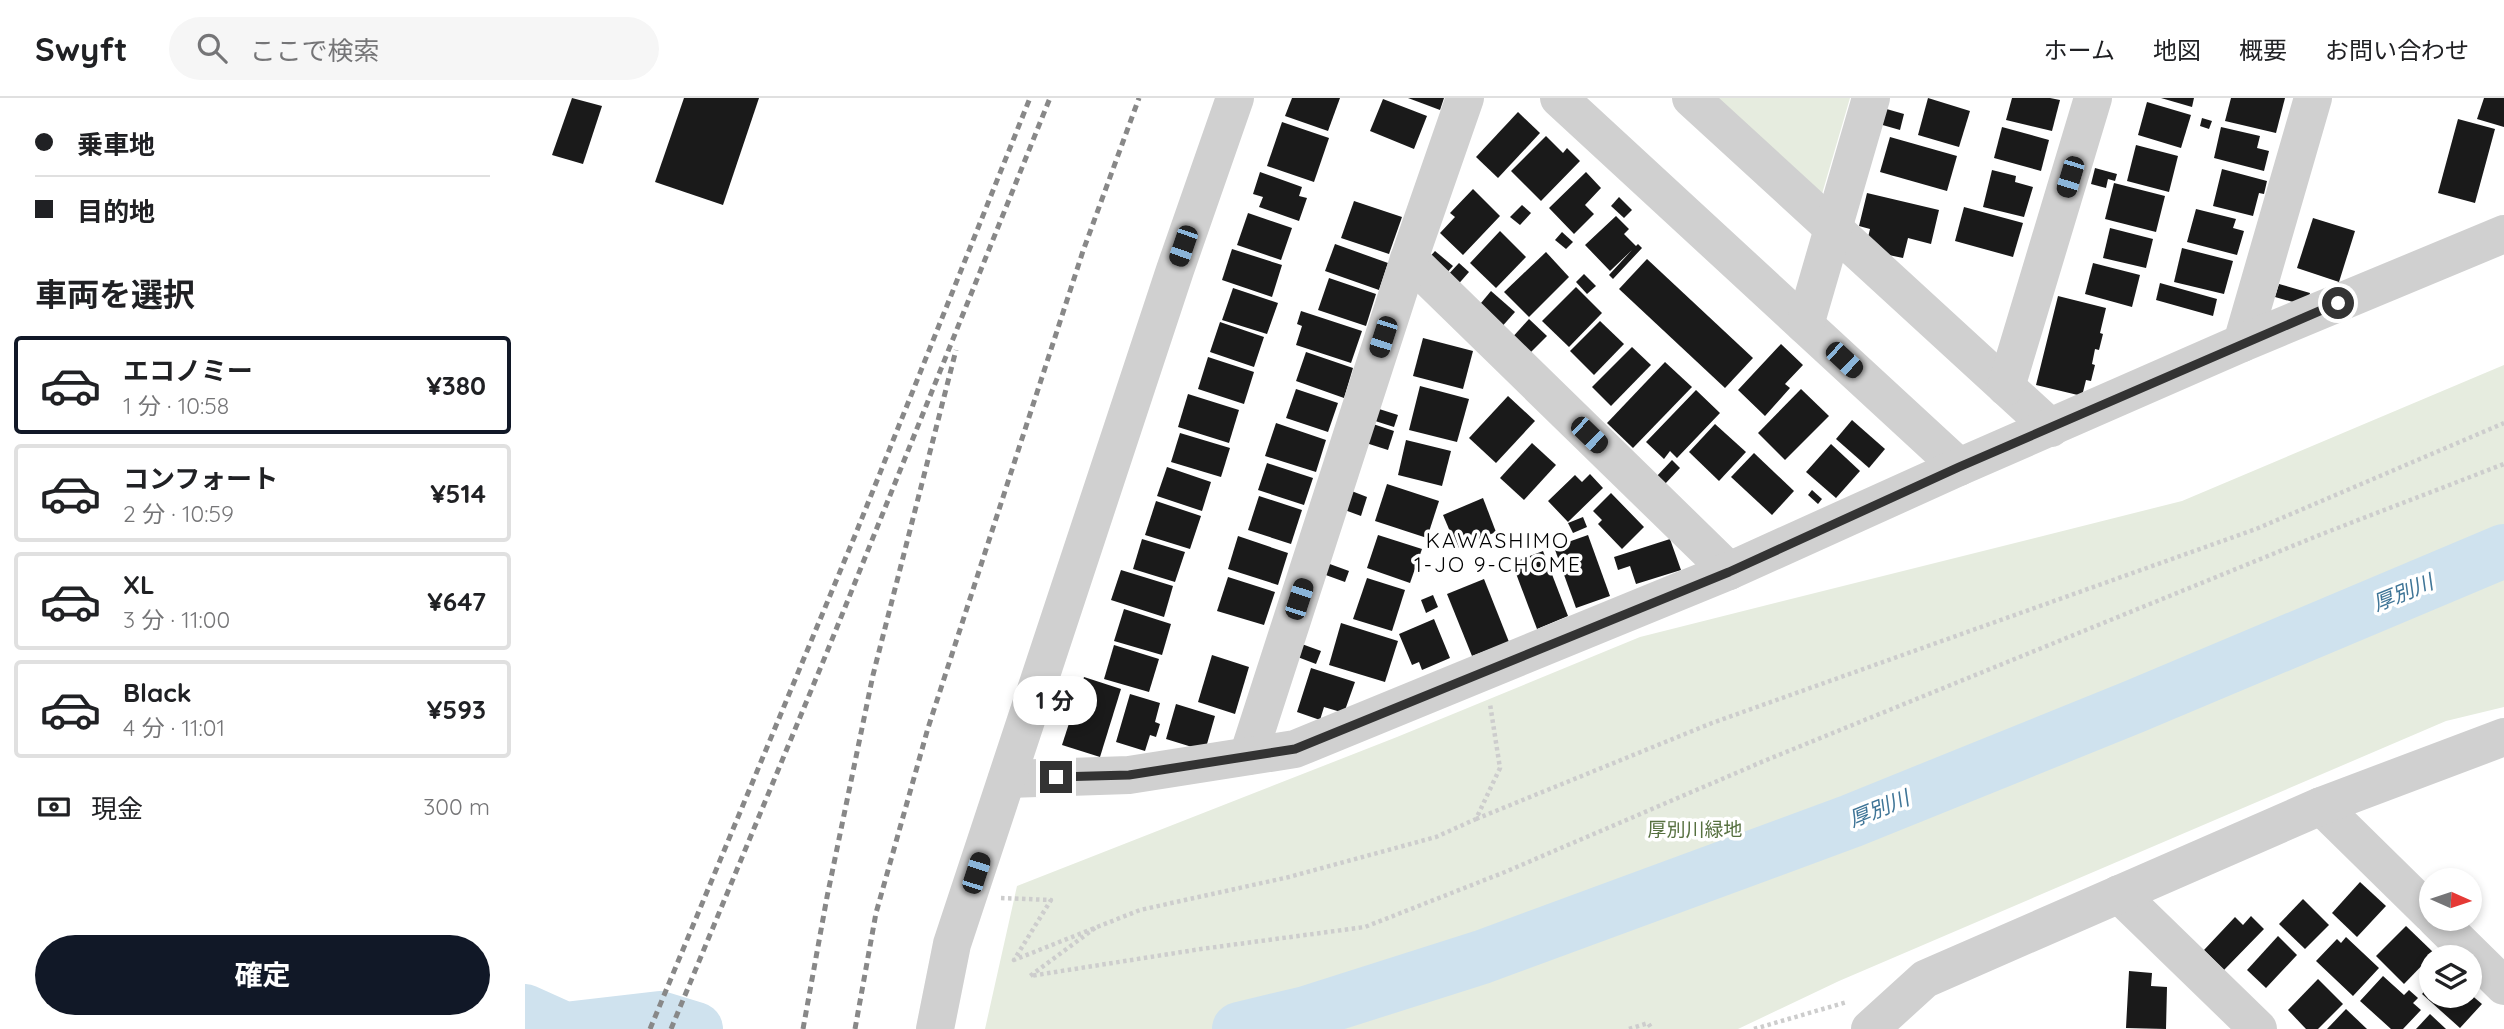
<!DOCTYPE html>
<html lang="ja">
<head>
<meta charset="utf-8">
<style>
  body { margin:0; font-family:Quicksand,"Noto Sans JP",sans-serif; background:#f6f6f6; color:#202124; height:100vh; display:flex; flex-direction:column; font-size:26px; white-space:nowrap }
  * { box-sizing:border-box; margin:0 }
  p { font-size:23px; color:#757577 }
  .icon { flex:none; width:38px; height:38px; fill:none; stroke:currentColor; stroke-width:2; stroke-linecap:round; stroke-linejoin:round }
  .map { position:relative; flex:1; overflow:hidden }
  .panel { display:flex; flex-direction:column; background:#fff; width:525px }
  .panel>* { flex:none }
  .top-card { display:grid; align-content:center; height:154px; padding:0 35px; background:#fff }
  .needle { width:46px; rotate:93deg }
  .fabs { position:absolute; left:1894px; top:770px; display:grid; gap:14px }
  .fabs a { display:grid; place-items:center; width:63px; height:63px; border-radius:50%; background:#fff; box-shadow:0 4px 10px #0003; font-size:35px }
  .end { position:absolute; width:32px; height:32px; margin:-16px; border:9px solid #333; background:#fff; box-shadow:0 0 0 4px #fff }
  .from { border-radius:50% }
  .bubble { position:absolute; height:49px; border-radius:24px; background:#fff; box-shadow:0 4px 10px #0003; font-size:23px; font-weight:700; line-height:49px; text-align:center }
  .car { position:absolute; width:21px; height:42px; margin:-21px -10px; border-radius:9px; box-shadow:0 0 5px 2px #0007; background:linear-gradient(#222 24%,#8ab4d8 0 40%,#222 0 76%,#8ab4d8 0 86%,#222 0) }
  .top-card b { display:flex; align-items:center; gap:24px; height:66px; font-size:26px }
  .top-card b+b { border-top:2px solid #e0e0e0 }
  .top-card i { width:18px; height:18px; background:#202124 }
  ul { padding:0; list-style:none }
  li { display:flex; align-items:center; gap:21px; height:98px; margin:0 14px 10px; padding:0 21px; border:4px solid #e0e0e0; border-radius:7px }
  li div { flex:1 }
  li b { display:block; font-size:26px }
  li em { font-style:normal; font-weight:700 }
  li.active { border-color:#111827 }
  li>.icon { width:63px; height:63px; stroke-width:1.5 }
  h2 { padding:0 35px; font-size:32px; line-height:84px }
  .pay { display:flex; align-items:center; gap:18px; height:77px; padding:0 35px; font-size:26px }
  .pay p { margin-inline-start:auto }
  .action { display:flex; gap:14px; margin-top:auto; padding:14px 35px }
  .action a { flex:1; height:80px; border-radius:42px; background:#111827; color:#fff; font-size:28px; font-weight:700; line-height:80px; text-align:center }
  header { display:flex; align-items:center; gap:42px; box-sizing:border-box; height:98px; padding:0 35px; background:#fff; border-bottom:2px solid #e0e0e0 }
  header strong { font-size:33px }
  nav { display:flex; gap:38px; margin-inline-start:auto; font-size:24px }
  .search { width:490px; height:63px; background:#f6f6f6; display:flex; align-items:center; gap:18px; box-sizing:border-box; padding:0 24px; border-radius:38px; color:#757577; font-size:26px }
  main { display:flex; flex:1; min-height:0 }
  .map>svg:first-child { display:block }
  .green { fill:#e6ecdf }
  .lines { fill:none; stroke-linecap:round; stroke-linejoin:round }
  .river { stroke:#cfe2ee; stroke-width:54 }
  .building { fill:#1a1a1a }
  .path { stroke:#cdcdcd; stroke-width:4.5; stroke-dasharray:3.5 3.5; stroke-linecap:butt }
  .minor { stroke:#d0d0d0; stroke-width:38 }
  .rail { stroke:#888; stroke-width:5; stroke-dasharray:7 5; stroke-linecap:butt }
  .route { stroke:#333; stroke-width:9 }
  .labels { text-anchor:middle; stroke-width:7; stroke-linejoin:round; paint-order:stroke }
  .park-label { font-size:19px; fill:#56703f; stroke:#fff }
  .neighbourhood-label { font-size:21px; letter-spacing:2px; fill:#000; stroke:#fff }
  .water-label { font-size:21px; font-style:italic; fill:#3f7597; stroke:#fff }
</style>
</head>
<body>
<header>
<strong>Swyft</strong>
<div class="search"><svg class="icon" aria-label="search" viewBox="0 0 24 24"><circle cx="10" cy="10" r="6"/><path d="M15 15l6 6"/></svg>ここで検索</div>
<nav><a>ホーム</a><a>地図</a><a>概要</a><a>お問い合わせ</a></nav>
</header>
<main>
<section class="panel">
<div class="top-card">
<b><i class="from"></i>乗車地</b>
<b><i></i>目的地</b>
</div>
<h2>車両を選択</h2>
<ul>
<li class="active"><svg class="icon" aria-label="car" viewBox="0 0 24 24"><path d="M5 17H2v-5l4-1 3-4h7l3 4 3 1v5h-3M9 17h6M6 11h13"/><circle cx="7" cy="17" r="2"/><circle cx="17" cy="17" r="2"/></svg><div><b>エコノミー</b><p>1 分 · 10:58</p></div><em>¥380</em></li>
<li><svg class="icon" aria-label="car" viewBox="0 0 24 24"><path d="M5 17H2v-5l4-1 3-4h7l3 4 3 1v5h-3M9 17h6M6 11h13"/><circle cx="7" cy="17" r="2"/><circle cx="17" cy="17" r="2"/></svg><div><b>コンフォート</b><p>2 分 · 10:59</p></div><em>¥514</em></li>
<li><svg class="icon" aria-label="car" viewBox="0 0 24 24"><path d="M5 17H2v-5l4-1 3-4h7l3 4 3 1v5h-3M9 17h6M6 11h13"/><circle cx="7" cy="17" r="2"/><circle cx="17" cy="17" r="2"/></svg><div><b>XL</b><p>3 分 · 11:00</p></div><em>¥647</em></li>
<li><svg class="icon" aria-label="car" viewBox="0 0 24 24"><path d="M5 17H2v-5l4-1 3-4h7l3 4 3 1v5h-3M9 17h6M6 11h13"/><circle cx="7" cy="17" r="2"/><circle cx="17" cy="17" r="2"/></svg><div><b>Black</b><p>4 分 · 11:01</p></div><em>¥593</em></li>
</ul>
<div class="pay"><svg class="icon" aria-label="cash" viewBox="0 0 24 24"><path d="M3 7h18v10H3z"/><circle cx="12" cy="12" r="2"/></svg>現金<p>300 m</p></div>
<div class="action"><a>確定</a></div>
</section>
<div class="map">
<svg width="1979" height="931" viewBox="0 0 1979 931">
  <rect width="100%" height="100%" fill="#fff"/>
  <g class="green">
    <path d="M1174 0H1325L1297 96Z"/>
    <path d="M1979 267V609L1921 623 1314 883 1213 931H460L492 788 872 639 1115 539 1657 403Z"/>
  </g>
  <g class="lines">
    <g class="river">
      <path d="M0 913 40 931 135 920 171 931"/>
      <path d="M714 931 781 915 957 859 1326 723 1608 609 1979 453"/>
    </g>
  </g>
  <g class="building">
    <path d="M47 0 77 8 58 66 27 57Z"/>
    <path d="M159 0H234L198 107 130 84Z"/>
    <path d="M767 0H815L803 33 760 18Z"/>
    <path d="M883 0H919L915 12Z"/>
    <path d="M1403 0 1445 13 1434 49 1393 37Z"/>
    <path d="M1487 0H1525L1535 2 1527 33 1481 22Z"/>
    <path d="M1636 0H1669L1667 9Z"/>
    <path d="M1706 0H1760L1751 35 1700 23Z"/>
    <path d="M1959 0H1979V29L1952 21Z"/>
    <path d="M858 1 902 18 889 51 845 33Z"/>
    <path d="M1622 4 1666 17 1656 50 1613 37Z"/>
    <path d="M1358 10 1379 16 1375 32 1354 26Z"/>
    <path d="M993 14 1015 35 973 80 951 59Z"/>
    <path d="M1677 20 1687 23 1684 31 1675 28Z"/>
    <path d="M1933 21 1970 31 1950 105 1913 95Z"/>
    <path d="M757 24 804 40 789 84 742 68Z"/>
    <path d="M1477 29 1524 42 1516 73 1469 60Z"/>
    <path d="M1696 29 1735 38 1732 50 1744 53 1739 73 1689 60Z"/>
    <path d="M1021 38 1038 55 1042 50 1055 63 1016 103 986 73Z"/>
    <path d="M1365 39 1432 58 1422 93 1355 74Z"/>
    <path d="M1611 47 1653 58 1644 94 1602 83Z"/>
    <path d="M1570 70 1592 76 1590 83 1583 81 1581 90 1566 86Z"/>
    <path d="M1697 71 1742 83 1739 96 1734 95 1728 118 1688 108Z"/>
    <path d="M1467 72 1491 78 1490 84 1508 89 1499 119 1458 109Z"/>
    <path d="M735 74 777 89 774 98 782 100 774 123 734 109 738 99 728 96Z"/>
    <path d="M1061 74 1076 90 1060 107 1069 116 1049 136 1024 110Z"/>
    <path d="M1589 85 1640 98 1631 134 1580 121Z"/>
    <path d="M948 91 975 118 938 157 915 135 930 119 925 115Z"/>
    <path d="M1342 95 1414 112 1406 146 1383 140 1378 160 1340 152 1345 131 1334 128Z"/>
    <path d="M1094 99 1107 112 1099 120 1086 108Z"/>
    <path d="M829 103 877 119 864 156 816 140Z"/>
    <path d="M997 107 1006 115 995 127 985 119Z"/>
    <path d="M1439 109 1498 125 1488 159 1430 143Z"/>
    <path d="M1671 111 1711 121 1708 130 1719 133 1712 157 1662 144Z"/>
    <path d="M723 115 767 130 756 162 712 147Z"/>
    <path d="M1091 118 1104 131 1099 136 1111 148 1113 146 1117 150 1088 181 1084 177 1107 152 1085 173 1060 147Z"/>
    <path d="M1788 120 1830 133 1814 184 1772 170Z"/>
    <path d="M1585 130 1628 141 1621 170 1578 160Z"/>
    <path d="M975 133 1001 159 971 190 945 165Z"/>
    <path d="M1037 134 1048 144 1041 151 1030 142Z"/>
    <path d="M810 146 863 165 854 192 800 173Z"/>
    <path d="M1657 150 1708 163 1699 196 1649 184Z"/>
    <path d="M707 151 757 167 747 199 697 182Z"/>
    <path d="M910 153 928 168 920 177 902 162Z"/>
    <path d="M1021 154 1044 179 1004 219 979 194Z"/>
    <path d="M1122 161 1228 260 1200 290 1094 191Z"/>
    <path d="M934 165 944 174 930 190 919 181Z"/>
    <path d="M1568 165 1615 177 1607 209 1560 196Z"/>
    <path d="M1059 176 1071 188 1062 196 1051 184Z"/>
    <path d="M804 180 851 196 841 228 793 212Z"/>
    <path d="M1635 185 1692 201 1688 218 1631 202Z"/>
    <path d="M1754 186 1785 195 1782 208 1750 199Z"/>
    <path d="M1051 189 1077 215 1044 249 1017 223Z"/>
    <path d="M708 190 753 205 742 236 697 222Z"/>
    <path d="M966 193 990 214 974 232 951 211Z"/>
    <path d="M1533 198 1581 210 1575 235 1578 236 1574 252 1570 251 1567 266 1570 267 1566 283 1561 282 1557 298 1511 287Z"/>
    <path d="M776 213 837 233 826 265 771 247 777 228 772 226Z"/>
    <path d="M1004 221 1022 238 1002 258 985 242Z"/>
    <path d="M1075 223 1099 246 1069 277 1045 253Z"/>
    <path d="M695 224 739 239 729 269 685 254Z"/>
    <path d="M898 240 948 253 938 291 888 278Z"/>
    <path d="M1256 246 1278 267 1260 286 1265 290 1240 318 1213 292Z"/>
    <path d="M1107 249 1126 267 1086 308 1067 289Z"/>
    <path d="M781 254 828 270 819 300 771 283Z"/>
    <path d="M683 259 729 274 719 306 673 291Z"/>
    <path d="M1140 264 1167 289 1108 350 1082 325Z"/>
    <path d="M895 288 944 301 932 344 884 332Z"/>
    <path d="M771 291 813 305 803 334 761 320Z"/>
    <path d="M1276 291 1304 318 1260 362 1233 335Z"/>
    <path d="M1171 292 1195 315 1152 360 1145 353 1139 361 1121 344Z"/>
    <path d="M663 296 714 312 704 345 653 329Z"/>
    <path d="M983 298 1010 323 971 365 944 340Z"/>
    <path d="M851 310 873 317 869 329 847 322Z"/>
    <path d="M1327 322 1360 351 1344 370 1311 341Z"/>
    <path d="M751 325 801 342 791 374 740 358Z"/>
    <path d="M848 326 869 333 863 352 841 345Z"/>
    <path d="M1190 326 1221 354 1194 383 1164 354Z"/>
    <path d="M655 335 705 350 696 379 646 364Z"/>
    <path d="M881 342 926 353 917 388 873 377Z"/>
    <path d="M1007 345 1031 367 999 402 975 380Z"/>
    <path d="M1306 346 1335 373 1311 400 1281 374Z"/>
    <path d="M1229 355 1269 393 1247 417 1206 379Z"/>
    <path d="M1147 362 1155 370 1139 387 1131 379Z"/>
    <path d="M742 365 788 380 779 407 733 392Z"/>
    <path d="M642 369 686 384 677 413 632 398Z"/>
    <path d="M1065 376 1078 390 1043 424 1023 403 1050 377 1057 384Z"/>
    <path d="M862 386 914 403 902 440 850 423Z"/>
    <path d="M824 392 842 399 836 418 817 411Z"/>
    <path d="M1287 392 1297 401 1293 406 1283 397Z"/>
    <path d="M1086 395 1119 429 1097 451 1073 426 1077 422 1068 413Z"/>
    <path d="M734 398 777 412 766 446 723 432Z"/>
    <path d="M958 400 971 434 932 450 918 417Z"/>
    <path d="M631 403 676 418 665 451 620 437Z"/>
    <path d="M1058 419 1062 429 1048 435 1043 425Z"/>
    <path d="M853 437 897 451 885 485 842 470Z"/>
    <path d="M1063 437 1085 498 1051 510 1029 449Z"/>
    <path d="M713 438 763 455 753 487 703 471Z"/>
    <path d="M617 441 660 454 650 484 608 471Z"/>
    <path d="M1145 441 1156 472 1111 486 1105 468 1093 472 1089 459Z"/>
    <path d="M1018 453 1043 518 1012 531 987 465Z"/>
    <path d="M802 465 824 473 820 484 798 476Z"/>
    <path d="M596 472 648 488 639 519 586 502Z"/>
    <path d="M703 479 750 494 739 527 692 513Z"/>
    <path d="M842 480 880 492 867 533 828 521Z"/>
    <path d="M959 481 984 544 947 558 922 496Z"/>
    <path d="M908 497 913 509 901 515 896 502Z"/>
    <path d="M599 511 646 526 637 557 589 543Z"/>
    <path d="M909 521 925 560 897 572 894 564 887 567 874 536Z"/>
    <path d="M816 525 873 543 860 584 804 567Z"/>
    <path d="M774 545 796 553 791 566 770 558Z"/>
    <path d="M589 547 634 561 624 594 579 581Z"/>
    <path d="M687 557 724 569 710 616 673 604Z"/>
    <path d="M786 570 830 584 819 615 799 609 795 622 772 614Z"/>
    <path d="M559 579 596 591 575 659 537 647Z"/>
    <path d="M605 596 635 605 630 624 635 626 631 639 625 637 620 653 591 644Z"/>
    <path d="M651 606 690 618 680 653 641 641Z"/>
    <path d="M1835 784 1861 808 1832 839 1807 815Z"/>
    <path d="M1778 801 1804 827 1780 851 1754 826Z"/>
    <path d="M1726 818 1739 831 1699 872 1679 852 1710 819 1718 827Z"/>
    <path d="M1881 828 1909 855 1879 886 1851 858Z"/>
    <path d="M1753 838 1772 857 1741 890 1722 872Z"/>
    <path d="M1821 839 1854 870 1828 898 1791 863 1812 841 1816 845Z"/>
    <path d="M1604 873 1627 875 1626 888 1642 889 1641 931 1601 930Z"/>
    <path d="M1858 878 1879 897 1884 892 1893 900 1888 905 1896 912 1878 931H1866L1835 903Z"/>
    <path d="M1793 881 1818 906 1793 931H1781L1763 912Z"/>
    <path d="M1906 886V898H1944V895L1957 906 1935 930 1897 896Z"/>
    <path d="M1821 911 1842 931H1802Z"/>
    <path d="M1905 916 1921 931H1891Z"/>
  </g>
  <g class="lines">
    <g class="path">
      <path d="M951 721 1187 625 1731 431 1979 325"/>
      <path d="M476 800 526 802 489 862 615 812 764 779 911 739 951 721 975 670 965 606"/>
      <path d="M570 830 505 878 676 851 840 829 980 774 1239 663 1797 436 1979 366"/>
      <path d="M1104 931 1123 925 1127 931"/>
      <path d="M1229 931 1322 904"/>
    </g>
    <g class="minor">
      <path d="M1034 0 1434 369"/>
      <path d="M1166 0 1526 330"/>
      <path d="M884 161 1204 473"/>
      <path d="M1280 227 1346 0"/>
      <path d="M1717 245 1788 0"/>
      <path d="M1481 289 1568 0"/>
      <path d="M723 658 884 161 940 0"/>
      <path d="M482 681 604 677 770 651 1204 473 1434 369 1717 245 1979 136"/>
      <path d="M1796 708 1906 816"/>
      <path d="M1594 796 1733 931"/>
      <path d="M1911 821 1979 888"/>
      <path d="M410 931 427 846 650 172 710 0"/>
      <path d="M1345 931 1400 881 1796 708 1979 639"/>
    </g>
    <g class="rail">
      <path d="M125 931 331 435 505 0"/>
      <path d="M146 931 302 554 525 0"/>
      <path d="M278 931 302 799 348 577 431 252"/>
      <path d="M330 931 351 815 403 630 558 153 614 0"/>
    </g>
  </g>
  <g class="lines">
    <path class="route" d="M531 679 604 677 770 651 1204 474 1434 369 1813 205"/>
  </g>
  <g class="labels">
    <g class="park-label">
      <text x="1170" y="738">厚別川緑地</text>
    </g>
    <g class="neighbourhood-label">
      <text x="973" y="450">KAWASHIMO<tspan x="973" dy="24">1-JO 9-CHOME</tspan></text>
    </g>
    <g class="water-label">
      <text transform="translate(1878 495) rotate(-22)" y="7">厚別川</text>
      <text transform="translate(1354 711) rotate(-22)" y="7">厚別川</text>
    </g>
  </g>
</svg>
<div class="fabs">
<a><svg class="needle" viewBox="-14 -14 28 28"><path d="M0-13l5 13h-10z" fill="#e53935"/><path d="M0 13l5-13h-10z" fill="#757577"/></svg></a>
<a><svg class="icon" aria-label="layers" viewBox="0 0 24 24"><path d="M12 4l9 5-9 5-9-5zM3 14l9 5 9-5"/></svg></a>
</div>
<i class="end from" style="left:1813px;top:205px"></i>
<i class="end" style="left:531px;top:679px"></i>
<div class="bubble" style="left:488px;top:578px;width:84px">1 分</div>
<i class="car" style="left:1545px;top:79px;rotate:197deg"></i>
<i class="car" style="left:658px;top:148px;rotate:199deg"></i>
<i class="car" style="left:858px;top:239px;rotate:198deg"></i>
<i class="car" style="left:1319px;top:262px;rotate:133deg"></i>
<i class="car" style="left:1064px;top:337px;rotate:134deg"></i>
<i class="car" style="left:774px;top:501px;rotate:18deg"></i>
<i class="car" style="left:451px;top:775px;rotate:18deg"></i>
</div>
</main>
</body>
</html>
